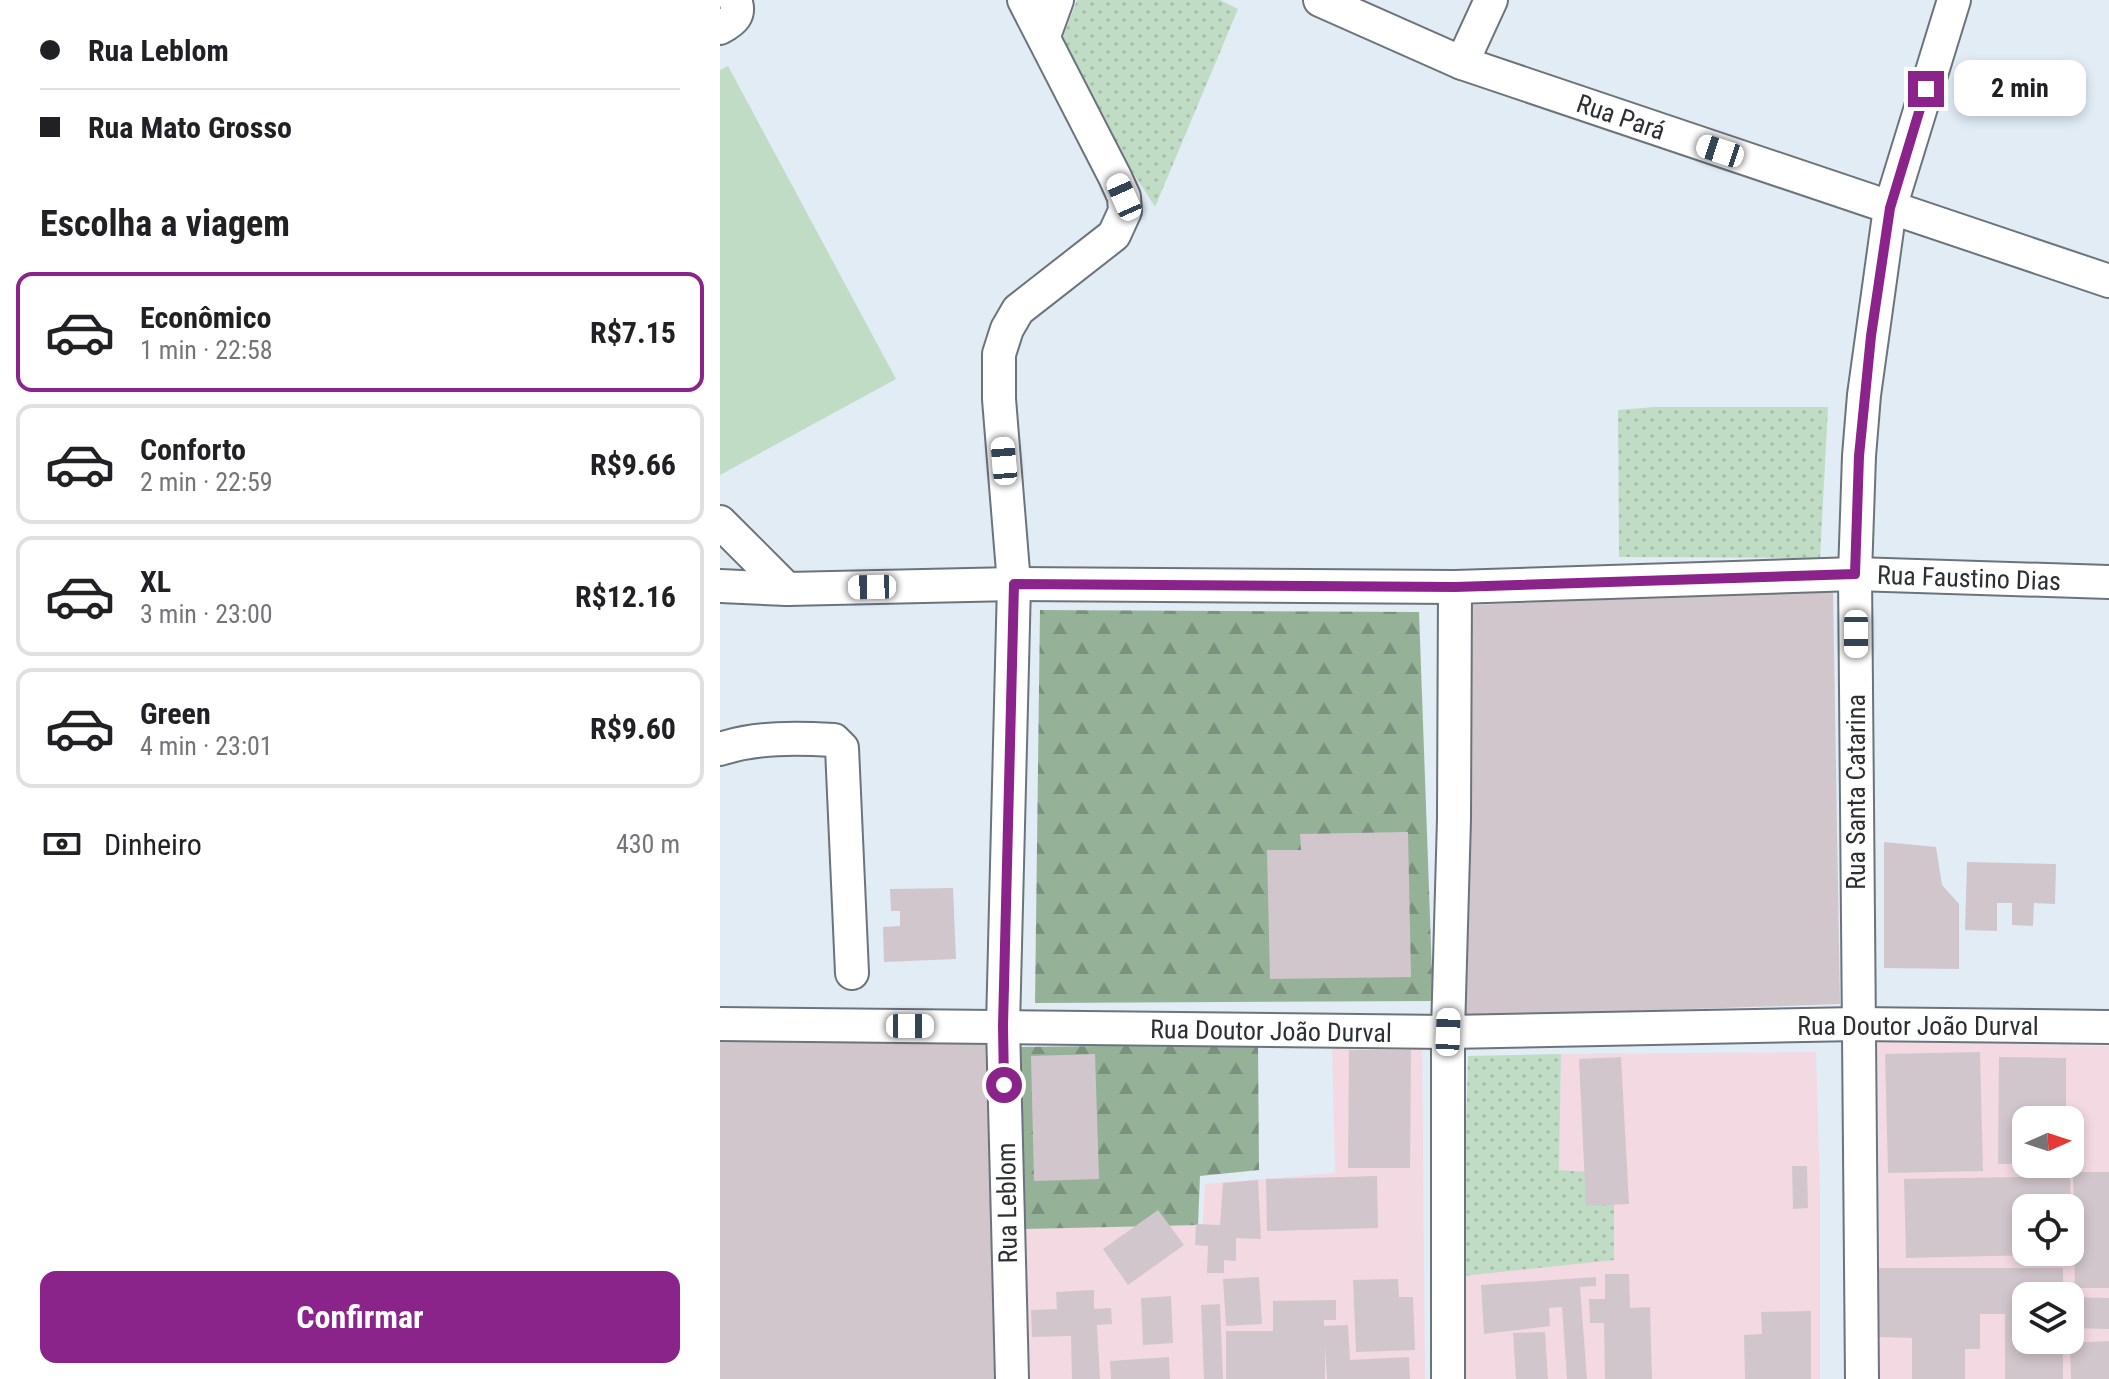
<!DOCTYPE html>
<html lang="pt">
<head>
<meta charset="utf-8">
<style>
  body { margin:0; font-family:"Roboto Condensed",sans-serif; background:#f6f6f6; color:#202124; height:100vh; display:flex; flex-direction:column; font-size:30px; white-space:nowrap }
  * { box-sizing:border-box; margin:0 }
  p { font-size:26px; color:#757577 }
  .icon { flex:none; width:44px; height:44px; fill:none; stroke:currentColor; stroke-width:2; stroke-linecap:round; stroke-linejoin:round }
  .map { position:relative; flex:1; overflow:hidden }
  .details { display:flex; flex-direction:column; background:#fff; width:720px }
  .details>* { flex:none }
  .top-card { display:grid; align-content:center; height:176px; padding:0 40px; background:#fff }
  .needle { width:52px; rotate:87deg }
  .tools { position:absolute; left:1292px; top:1106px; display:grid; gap:16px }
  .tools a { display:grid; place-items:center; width:72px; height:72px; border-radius:16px; background:#fff; box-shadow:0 4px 12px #0003; font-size:40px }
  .end { position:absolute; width:36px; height:36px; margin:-18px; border:10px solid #8b248a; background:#fff; box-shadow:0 0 0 4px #fff }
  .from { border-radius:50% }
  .bubble { position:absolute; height:56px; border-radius:16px; background:#fff; box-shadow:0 4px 12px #0003; font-size:26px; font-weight:700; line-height:56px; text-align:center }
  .car { position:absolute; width:24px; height:48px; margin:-24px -12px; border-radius:10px; box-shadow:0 0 6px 2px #0007; background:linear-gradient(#fff 24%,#345 0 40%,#fff 0 76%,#345 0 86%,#fff 0) }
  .top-card b { display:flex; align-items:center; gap:28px; height:76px; font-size:30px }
  .top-card b+b { border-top:2px solid #e0e0e0 }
  .top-card i { width:20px; height:20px; background:#202124 }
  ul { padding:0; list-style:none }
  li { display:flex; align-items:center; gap:24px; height:120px; margin:0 16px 12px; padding:0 24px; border:4px solid #e0e0e0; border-radius:16px }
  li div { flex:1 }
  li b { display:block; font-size:30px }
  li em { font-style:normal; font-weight:700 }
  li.on { border-color:#8b248a }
  li>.icon { width:72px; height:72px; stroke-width:1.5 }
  h2 { padding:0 40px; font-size:36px; line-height:96px }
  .pay { display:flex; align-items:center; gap:20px; height:88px; padding:0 40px; font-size:30px }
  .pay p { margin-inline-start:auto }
  .action { display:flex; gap:16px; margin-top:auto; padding:16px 40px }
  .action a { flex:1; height:92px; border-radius:16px; background:#8b248a; color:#fff; font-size:32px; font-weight:700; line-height:92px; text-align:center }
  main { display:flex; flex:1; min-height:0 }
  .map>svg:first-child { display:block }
  .commercial { fill:#f2d9e2; fill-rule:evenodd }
  .grass { fill:url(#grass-dots) }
  .forest { fill:url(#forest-firs) }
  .garden { fill:#c1dcc5 }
  .building { fill:#d2c6cd }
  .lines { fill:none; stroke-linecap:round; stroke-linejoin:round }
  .minor-casing { stroke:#6b747c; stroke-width:36 }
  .minor { stroke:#fff; stroke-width:32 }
  .route { stroke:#8b248a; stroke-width:10 }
  .labels { text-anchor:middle; stroke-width:6; stroke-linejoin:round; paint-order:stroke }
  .street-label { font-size:26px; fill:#2c3033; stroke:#fff }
</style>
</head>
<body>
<main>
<section class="details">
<div class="top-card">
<b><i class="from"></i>Rua Leblom</b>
<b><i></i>Rua Mato Grosso</b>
</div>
<h2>Escolha a viagem</h2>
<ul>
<li class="on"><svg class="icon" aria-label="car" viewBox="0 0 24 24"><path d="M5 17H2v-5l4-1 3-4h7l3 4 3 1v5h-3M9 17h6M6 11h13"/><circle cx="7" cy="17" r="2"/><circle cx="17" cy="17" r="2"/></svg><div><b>Econômico</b><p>1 min · 22:58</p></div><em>R$7.15</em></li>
<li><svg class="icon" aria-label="car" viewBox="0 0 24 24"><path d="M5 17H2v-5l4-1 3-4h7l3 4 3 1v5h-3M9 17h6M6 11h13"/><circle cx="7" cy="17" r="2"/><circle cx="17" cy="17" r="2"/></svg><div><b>Conforto</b><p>2 min · 22:59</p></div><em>R$9.66</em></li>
<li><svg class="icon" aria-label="car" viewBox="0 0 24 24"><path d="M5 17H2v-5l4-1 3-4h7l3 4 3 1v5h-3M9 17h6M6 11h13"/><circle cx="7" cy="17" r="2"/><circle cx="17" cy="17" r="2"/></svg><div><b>XL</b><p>3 min · 23:00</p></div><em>R$12.16</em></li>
<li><svg class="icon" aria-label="car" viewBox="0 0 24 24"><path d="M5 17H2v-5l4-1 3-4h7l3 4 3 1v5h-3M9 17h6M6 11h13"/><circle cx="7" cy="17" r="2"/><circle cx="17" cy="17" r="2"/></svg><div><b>Green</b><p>4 min · 23:01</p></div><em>R$9.60</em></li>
</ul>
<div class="pay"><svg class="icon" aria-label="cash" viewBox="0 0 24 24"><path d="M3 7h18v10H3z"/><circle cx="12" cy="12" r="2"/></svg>Dinheiro<p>430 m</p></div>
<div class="action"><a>Confirmar</a></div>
</section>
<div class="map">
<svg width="1389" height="1379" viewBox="0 0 1389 1379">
  <defs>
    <pattern id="grass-dots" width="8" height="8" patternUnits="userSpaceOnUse" patternTransform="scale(2)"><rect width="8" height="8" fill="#c1dcc5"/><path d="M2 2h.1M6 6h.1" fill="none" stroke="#a6bdaa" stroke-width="1.8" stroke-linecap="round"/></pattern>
    <pattern id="forest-firs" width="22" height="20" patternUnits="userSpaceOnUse" patternTransform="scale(2)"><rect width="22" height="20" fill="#95b299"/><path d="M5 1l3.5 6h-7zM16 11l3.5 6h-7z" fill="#7a917d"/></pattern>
  </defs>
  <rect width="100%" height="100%" fill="#e1ecf5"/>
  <g class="commercial">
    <path d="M612 1041H702L705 1379H310L305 1229 483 1224 485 1184 615 1173Z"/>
    <path d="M1158 1041 1389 1046V1379H1160ZM1306 1120H1350V1164H1306ZM1306 1208H1350V1252H1306ZM1306 1296H1350V1340H1306Z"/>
    <path d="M1096 1052 1100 1192V1379H746L736 1276 839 1170 841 1054Z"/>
  </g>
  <g class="grass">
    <path d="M357 0H500L518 9 435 207 337 52Z"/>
    <path d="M934 407H1108L1100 558 899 557 898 410Z"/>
    <path d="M841 1054 839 1170 894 1174V1260L742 1276 748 1056Z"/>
  </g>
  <g class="forest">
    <path d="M320 610 699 612 713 1001 315 1003Z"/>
    <path d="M538 1044 539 1170 480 1176 478 1225 305 1229 299 1047Z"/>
  </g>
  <path class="garden" d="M8 66 176 379 0 475V70Z"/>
  <g class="building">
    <path d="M1113 590 1120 1004 742 1017 752 605Z"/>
    <path d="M688 832 691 977 550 979 547 850H581L580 834Z"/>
    <path d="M1164 842 1216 847 1222 885 1239 904V969L1164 968Z"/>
    <path d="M1247 862 1336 864 1335 904 1314 903 1313 926 1292 925V903H1277V931L1245 930Z"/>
    <path d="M233 888 236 959 164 962 163 927 180 926V911H171L170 889Z"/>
    <path d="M0 1037 268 1042 274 1379H0Z"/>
    <path d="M629 1050H691L690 1168H628Z"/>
    <path d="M1260 1052 1263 1171 1168 1173 1165 1054Z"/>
    <path d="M375 1054 379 1179 314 1181 311 1056Z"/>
    <path d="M901 1057 909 1204 866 1206 859 1059Z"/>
    <path d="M1279 1057 1346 1058V1120H1306V1164H1278Z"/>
    <path d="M1072 1166H1087L1088 1208 1073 1209Z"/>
    <path d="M1353 1172H1389V1288H1355Z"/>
    <path d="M657 1176 658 1228 547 1231 546 1179Z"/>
    <path d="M1350 1176 1351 1208H1306V1252H1318V1255L1186 1258 1184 1179Z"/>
    <path d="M538 1180 541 1239 516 1238V1261L504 1260V1273H487L488 1246 475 1245 476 1224 500 1225 503 1183Z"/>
    <path d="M438 1210 464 1245 408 1285 383 1249Z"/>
    <path d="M1158 1268H1343V1296H1306V1340H1343V1379H1285V1314H1260V1349H1245V1379H1192V1338L1158 1337Z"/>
    <path d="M885 1274H909L910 1308 930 1307 932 1379H885L884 1323H870L869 1299H885Z"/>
    <path d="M539 1277 542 1324 506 1326 503 1279Z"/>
    <path d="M876 1277V1286L860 1287 867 1379H847L842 1307 829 1308 830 1326 764 1334 761 1285Z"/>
    <path d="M678 1279 679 1297H693L695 1350 636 1352 633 1280Z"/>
    <path d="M374 1290V1309L391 1308 392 1324 377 1325 380 1379H352L351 1336 312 1337 311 1310 337 1309 336 1292Z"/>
    <path d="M451 1296 453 1343 423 1345 421 1298Z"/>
    <path d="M1353 1297 1389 1298V1329L1352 1328Z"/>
    <path d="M616 1300V1320H604V1326L628 1325 630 1360 689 1357 690 1379H607L605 1347V1379H506V1331H553V1301Z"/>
    <path d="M500 1304 503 1379H484L481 1305Z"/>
    <path d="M1091 1311V1379H1025L1024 1335 1042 1334 1041 1312Z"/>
    <path d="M825 1332 828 1379H796L793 1333Z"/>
    <path d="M1389 1341V1379H1351L1350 1343Z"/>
    <path d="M449 1357 450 1379H391L390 1361Z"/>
  </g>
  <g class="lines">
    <g class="minor-casing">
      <g id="minor">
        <path d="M600 0 742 63 1389 281"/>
        <path d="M0 28C13 21 21 15 15 0"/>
        <path d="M324 36 337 0"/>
        <path d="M742 63 771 0"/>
        <path d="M0 522 67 589"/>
        <path d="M0 586 67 589 294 584 735 587 1135 574 1389 582"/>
        <path d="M0 749C37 737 76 738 114 740L122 748 132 973"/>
        <path d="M0 1024 728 1032 1137 1024 1389 1027"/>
        <path d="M292 1379 283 1026 294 584 279 399V354L287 329 298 310 394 235 405 211 404 197 395 177 304 0"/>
        <path d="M728 1379V1032L734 819 735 587"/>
        <path d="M1142 1379 1135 574 1139 456 1144 395 1170 208 1234 0"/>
      </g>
    </g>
    <use href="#minor" class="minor"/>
  </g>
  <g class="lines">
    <path class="route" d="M284 1085 283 1026 294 584 735 587 1135 574 1139 456 1151 336 1170 208 1206 89"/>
  </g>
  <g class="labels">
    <g class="street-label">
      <text transform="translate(901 117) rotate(19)" y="9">Rua Pará</text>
      <text transform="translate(1249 578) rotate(2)" y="9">Rua Faustino Dias</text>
      <text transform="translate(1136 792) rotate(-90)" y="9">Rua Santa Catarina</text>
      <text x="1198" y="1035">Rua Doutor João Durval</text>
      <text transform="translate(551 1031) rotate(1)" y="9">Rua Doutor João Durval</text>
      <text transform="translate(287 1203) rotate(-91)" y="9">Rua Leblom</text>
    </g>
  </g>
</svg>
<div class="tools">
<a><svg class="needle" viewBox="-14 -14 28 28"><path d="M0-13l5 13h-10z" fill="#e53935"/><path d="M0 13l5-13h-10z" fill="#757577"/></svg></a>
<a><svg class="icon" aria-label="locate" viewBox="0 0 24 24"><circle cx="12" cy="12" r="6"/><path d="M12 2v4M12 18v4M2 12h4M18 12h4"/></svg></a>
<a><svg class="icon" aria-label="layers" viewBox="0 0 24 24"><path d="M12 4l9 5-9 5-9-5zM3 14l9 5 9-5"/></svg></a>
</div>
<i class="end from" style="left:284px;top:1085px"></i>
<i class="end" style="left:1206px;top:89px"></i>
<div class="bubble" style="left:1234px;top:60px;width:132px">2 min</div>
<i class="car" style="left:1000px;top:151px;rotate:288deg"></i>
<i class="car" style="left:404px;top:197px;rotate:336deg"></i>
<i class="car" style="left:284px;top:461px;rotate:355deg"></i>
<i class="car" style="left:152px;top:587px;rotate:269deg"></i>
<i class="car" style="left:1136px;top:634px;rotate:180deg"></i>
<i class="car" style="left:190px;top:1026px;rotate:90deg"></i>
<i class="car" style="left:728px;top:1032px;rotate:2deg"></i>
</div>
</main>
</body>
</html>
